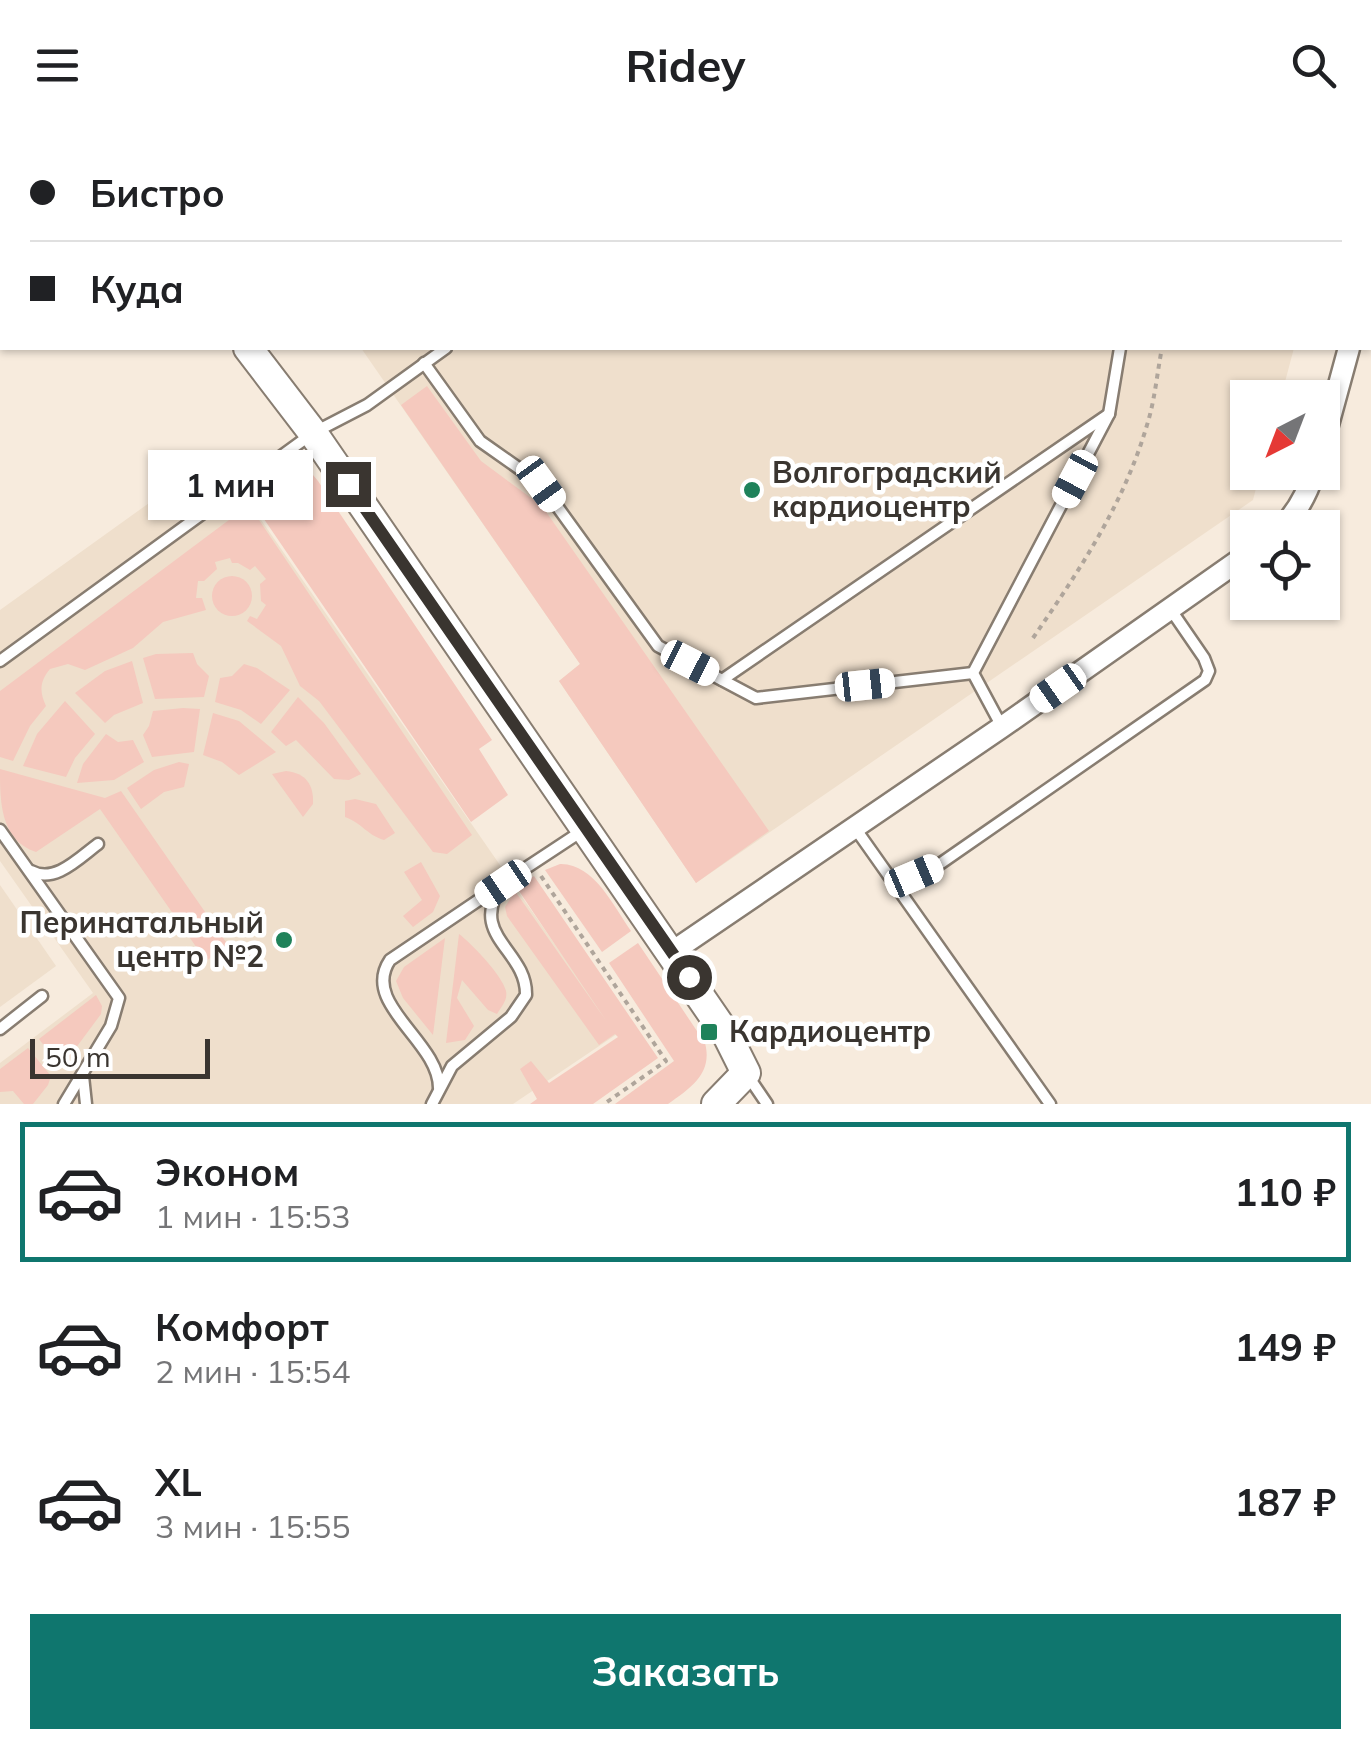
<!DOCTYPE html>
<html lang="ru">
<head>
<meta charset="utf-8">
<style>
  body { margin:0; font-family:Mulish,sans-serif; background:#f6f6f6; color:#202124; height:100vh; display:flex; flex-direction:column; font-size:38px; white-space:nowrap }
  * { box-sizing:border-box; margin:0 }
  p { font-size:32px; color:#757577 }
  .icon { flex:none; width:55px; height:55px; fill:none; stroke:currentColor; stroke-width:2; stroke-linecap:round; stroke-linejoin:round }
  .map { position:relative; height:974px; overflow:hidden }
  .sheet { display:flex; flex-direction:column; background:#fff; flex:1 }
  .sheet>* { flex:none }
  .banner { position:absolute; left:0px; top:0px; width:1372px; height:220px; box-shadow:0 2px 8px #0004; display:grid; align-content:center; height:220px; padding:0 30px; background:#fff }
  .needle { width:65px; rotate:222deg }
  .buttons { position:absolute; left:1230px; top:250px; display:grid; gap:20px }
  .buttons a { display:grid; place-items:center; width:110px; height:110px; border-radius:0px; background:#fff; box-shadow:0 2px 8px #0004; font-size:50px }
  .scale { position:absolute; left:30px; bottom:25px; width:180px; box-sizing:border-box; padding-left:10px; border:5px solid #3a3530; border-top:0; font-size:28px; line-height:35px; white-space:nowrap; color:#3a3530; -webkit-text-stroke:8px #fff; paint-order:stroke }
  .end { position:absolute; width:45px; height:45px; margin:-22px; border:12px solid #3a3530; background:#fff; box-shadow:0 0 0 5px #fff }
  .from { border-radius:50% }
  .bubble { position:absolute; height:70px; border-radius:0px; background:#fff; box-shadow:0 2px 8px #0004; font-size:32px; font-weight:700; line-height:70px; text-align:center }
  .car { position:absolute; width:30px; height:60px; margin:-30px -15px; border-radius:12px; box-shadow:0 0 8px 2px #0007; background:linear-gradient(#fff 24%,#345 0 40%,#fff 0 76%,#345 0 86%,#fff 0) }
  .banner b { display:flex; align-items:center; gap:35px; height:95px; font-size:38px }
  .banner b+b { border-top:2px solid #e0e0e0 }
  .banner i { width:25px; height:25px; background:#202124 }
  ul { padding:18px 0 0; list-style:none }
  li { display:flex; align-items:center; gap:30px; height:140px; margin:0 20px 15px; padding:0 10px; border:5px solid transparent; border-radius:0px }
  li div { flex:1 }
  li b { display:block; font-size:38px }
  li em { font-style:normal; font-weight:700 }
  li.current { border-color:#0f766e }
  li>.icon { width:90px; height:90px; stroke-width:1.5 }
  .cta { display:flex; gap:20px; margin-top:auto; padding:20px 30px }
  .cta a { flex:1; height:115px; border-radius:0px; background:#0f766e; color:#fff; font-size:40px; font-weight:700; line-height:115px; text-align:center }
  header { display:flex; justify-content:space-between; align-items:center; height:130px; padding:0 30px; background:#fff; font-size:45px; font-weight:700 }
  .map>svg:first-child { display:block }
  .built { fill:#efdfcc }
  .green { fill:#f5c9be }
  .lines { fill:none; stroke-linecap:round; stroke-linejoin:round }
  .lane-casing { stroke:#887d71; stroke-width:15 }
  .street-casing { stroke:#887d71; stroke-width:25 }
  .secondary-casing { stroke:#887d71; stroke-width:32 }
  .path { stroke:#afa59b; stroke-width:4; stroke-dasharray:5 5; stroke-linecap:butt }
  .lane { stroke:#fff; stroke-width:10 }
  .street { stroke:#fff; stroke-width:20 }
  .secondary { stroke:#fff; stroke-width:28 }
  .route { stroke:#3a3530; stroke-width:12 }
  .poi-dot { fill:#1f825a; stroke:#fff; stroke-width:4 }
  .labels { text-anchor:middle; stroke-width:9; stroke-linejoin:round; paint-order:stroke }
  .poi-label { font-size:30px; font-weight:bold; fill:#3a3530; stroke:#fff; text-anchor:start }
</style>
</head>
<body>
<header><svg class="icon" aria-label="menu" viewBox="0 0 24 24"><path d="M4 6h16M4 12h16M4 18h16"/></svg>Ridey<svg class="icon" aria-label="search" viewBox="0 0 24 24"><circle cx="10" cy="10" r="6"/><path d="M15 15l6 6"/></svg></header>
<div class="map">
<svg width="1371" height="974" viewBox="0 0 1371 974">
  <rect width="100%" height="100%" fill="#f7ebdd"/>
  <g class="built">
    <path d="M388 0H1354L388 2Z"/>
    <path d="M361 218H1294L1281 267 1248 268V342L1260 343 1253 370 696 753 559 551 580 534Z"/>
    <path d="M216 325 617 904 513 974H0V933L93 863 0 731V480Z"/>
    <path d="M0 755 56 836 0 877Z"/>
  </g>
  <g class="green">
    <path d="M427 256 481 331 542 376 769 701 696 753 559 551 580 534 401 275Z"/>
    <path d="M296 343 313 345 318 351 492 610 479 619 508 665 471 692 253 373Z"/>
    <path d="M249 375 472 705 447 724 433 722 319 571 300 556 281 516 247 491 250 486 257 489 266 475 261 471 260 454 266 449 255 436 250 440 238 433H232L230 428 215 432 217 439 204 451H198L196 468H202L206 480 163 492 133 518 85 540 68 534 50 539C40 551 39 561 46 576L30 596 13 631 0 627V561Z"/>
    <circle cx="232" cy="466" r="20"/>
    <path d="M193 523 197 534 209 546 204 567 155 569 143 528 156 524Z"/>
    <path d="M132 531 143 573 114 585 105 593 75 563 105 541Z"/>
    <path d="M244 534 257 538 290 560 261 594 241 580 215 572 220 548 232 546Z"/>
    <path d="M298 567 324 593 361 644 349 650 334 649 296 610 286 616 271 602Z"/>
    <path d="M65 571 95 604 75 628 66 647 23 636 37 604Z"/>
    <path d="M183 578 200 579 194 622 152 627 143 605 149 596 153 581Z"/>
    <path d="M213 583 239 591 276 622 239 645 222 632 203 625Z"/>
    <path d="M106 604 118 612 133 610 144 632 114 650 77 653 83 634Z"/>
    <path d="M179 632 189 634 184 657 164 662 141 679 127 658 154 640Z"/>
    <path d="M0 639 105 668 121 661 228 815 206 831 100 679 36 722C0 710 0 671 0 639Z"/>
    <path d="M286 641C306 643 314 655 313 674L303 687 272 644Z"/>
    <path d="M355 669 376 674 395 703 384 710C367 705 362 693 345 687V671Z"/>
    <path d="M421 732 440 766 433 782 413 797 403 786 422 770 404 742Z"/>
    <path d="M560 734C594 733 614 777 631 801L602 822 545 740Z"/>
    <path d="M534 746 658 928 593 974H530L537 969 520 939 531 931 549 953 618 907 615 904 599 915 507 786 505 777 515 761 607 892 517 758Z"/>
    <path d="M459 804C472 814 502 845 506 861 508 870 501 877 497 884L488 880 462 850 457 868 474 896 465 910 446 913Z"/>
    <path d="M445 808 433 905 403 868 396 851 404 837Z"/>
    <path d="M638 813 705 913C713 943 691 958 668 974H615L674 931 609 833Z"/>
    <path d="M96 865 102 876 101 884 61 938 39 909Z"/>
    <path d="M28 918 51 946 48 955 33 974H24L13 961 0 962V939Z"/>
  </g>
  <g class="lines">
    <g class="lane-casing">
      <g id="lane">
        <path d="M794 0 796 2"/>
        <path d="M1024 0 1026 2"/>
        <path d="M676 2 677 0"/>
        <path d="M974 2 978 0"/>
        <path d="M424 233 480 311 541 354 658 516 756 568 973 543"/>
        <path d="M0 531 313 303 367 275 446 218"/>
        <path d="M722 550 1109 284"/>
        <path d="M1002 597 973 543 1109 284 1120 218"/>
        <path d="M855 698 1050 974"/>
        <path d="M0 700 119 868 111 896 64 974"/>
        <path d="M31 741C55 754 79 728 98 714"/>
        <path d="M896 754 934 738 1205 550 1209 541 1204 528 1171 480"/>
        <path d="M0 899 42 866"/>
        <path d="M83 946 86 974"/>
        <path d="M748 946 767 974"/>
        <path d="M439 958C439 911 360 874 390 830L498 757"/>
        <path d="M432 974 452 936 511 887 526 865C527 819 466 806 503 753L585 699"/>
      </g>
    </g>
    <g class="street-casing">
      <g id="street">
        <path d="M1370 139 1371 136"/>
        <path d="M1322 317 1349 218"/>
        <path d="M1281 398C1298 382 1307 364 1314 342"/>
        <path d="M672 822 1002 597 1248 424"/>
      </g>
    </g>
    <g class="secondary-casing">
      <g id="secondary">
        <path d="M106 0 108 2"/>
        <path d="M248 218 313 303 728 907 746 943 716 974"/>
      </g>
    </g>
    <g class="path">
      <path d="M1056 0 1059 2"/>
      <path d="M360 2V0"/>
      <path d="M0 106 2 117"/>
      <path d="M0 197 2 195"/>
      <path d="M1033 508C1079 441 1124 374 1147 295 1155 270 1157 243 1162 218"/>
      <path d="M541 746 666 931 604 974"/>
    </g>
    <use href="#lane" class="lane"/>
    <use href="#street" class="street"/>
    <use href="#secondary" class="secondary"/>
  </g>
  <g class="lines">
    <path class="route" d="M348 354 689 847"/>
  </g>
  <g class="poi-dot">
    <circle cx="752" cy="360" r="10"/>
    <circle cx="284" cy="810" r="10"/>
    <rect x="699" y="892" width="20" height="20" rx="5"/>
  </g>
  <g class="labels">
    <g class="poi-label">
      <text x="772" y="353">Волгоградский<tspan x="772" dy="34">кардиоцентр</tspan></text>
      <text x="264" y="803" text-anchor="end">Перинатальный<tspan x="264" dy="34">центр №2</tspan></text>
      <text x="729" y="912">Кардиоцентр</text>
    </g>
  </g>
</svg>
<div class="buttons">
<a><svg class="needle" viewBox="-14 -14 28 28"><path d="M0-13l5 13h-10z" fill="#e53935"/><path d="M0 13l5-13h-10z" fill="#757577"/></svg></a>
<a><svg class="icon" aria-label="locate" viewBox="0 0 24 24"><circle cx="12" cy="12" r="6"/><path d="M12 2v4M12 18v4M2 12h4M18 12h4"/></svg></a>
</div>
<div class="scale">50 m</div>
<i class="end from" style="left:689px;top:847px"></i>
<i class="end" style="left:348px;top:354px"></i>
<div class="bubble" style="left:148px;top:320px;width:165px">1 мин</div>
<i class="car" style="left:1075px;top:349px;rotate:208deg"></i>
<i class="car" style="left:541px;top:354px;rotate:144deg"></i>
<i class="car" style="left:690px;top:533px;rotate:117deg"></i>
<i class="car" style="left:865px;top:555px;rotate:84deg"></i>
<i class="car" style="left:1058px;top:558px;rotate:235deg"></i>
<i class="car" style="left:914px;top:746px;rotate:67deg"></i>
<i class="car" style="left:503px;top:754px;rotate:236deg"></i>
<div class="banner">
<b><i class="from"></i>Бистро</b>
<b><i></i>Куда</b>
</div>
</div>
<section class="sheet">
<ul>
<li class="current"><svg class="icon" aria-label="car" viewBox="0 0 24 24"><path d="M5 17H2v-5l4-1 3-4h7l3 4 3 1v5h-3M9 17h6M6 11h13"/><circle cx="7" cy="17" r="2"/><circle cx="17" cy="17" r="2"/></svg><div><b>Эконом</b><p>1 мин · 15:53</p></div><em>110 ₽</em></li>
<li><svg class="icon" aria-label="car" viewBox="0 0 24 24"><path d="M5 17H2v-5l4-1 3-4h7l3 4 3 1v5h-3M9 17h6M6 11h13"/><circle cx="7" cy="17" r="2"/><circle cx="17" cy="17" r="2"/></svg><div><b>Комфорт</b><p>2 мин · 15:54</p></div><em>149 ₽</em></li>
<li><svg class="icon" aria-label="car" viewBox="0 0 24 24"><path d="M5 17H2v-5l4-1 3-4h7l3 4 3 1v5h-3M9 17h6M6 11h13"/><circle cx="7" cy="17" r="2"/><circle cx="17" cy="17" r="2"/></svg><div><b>XL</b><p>3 мин · 15:55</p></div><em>187 ₽</em></li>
</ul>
<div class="cta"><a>Заказать</a></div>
</section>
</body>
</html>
